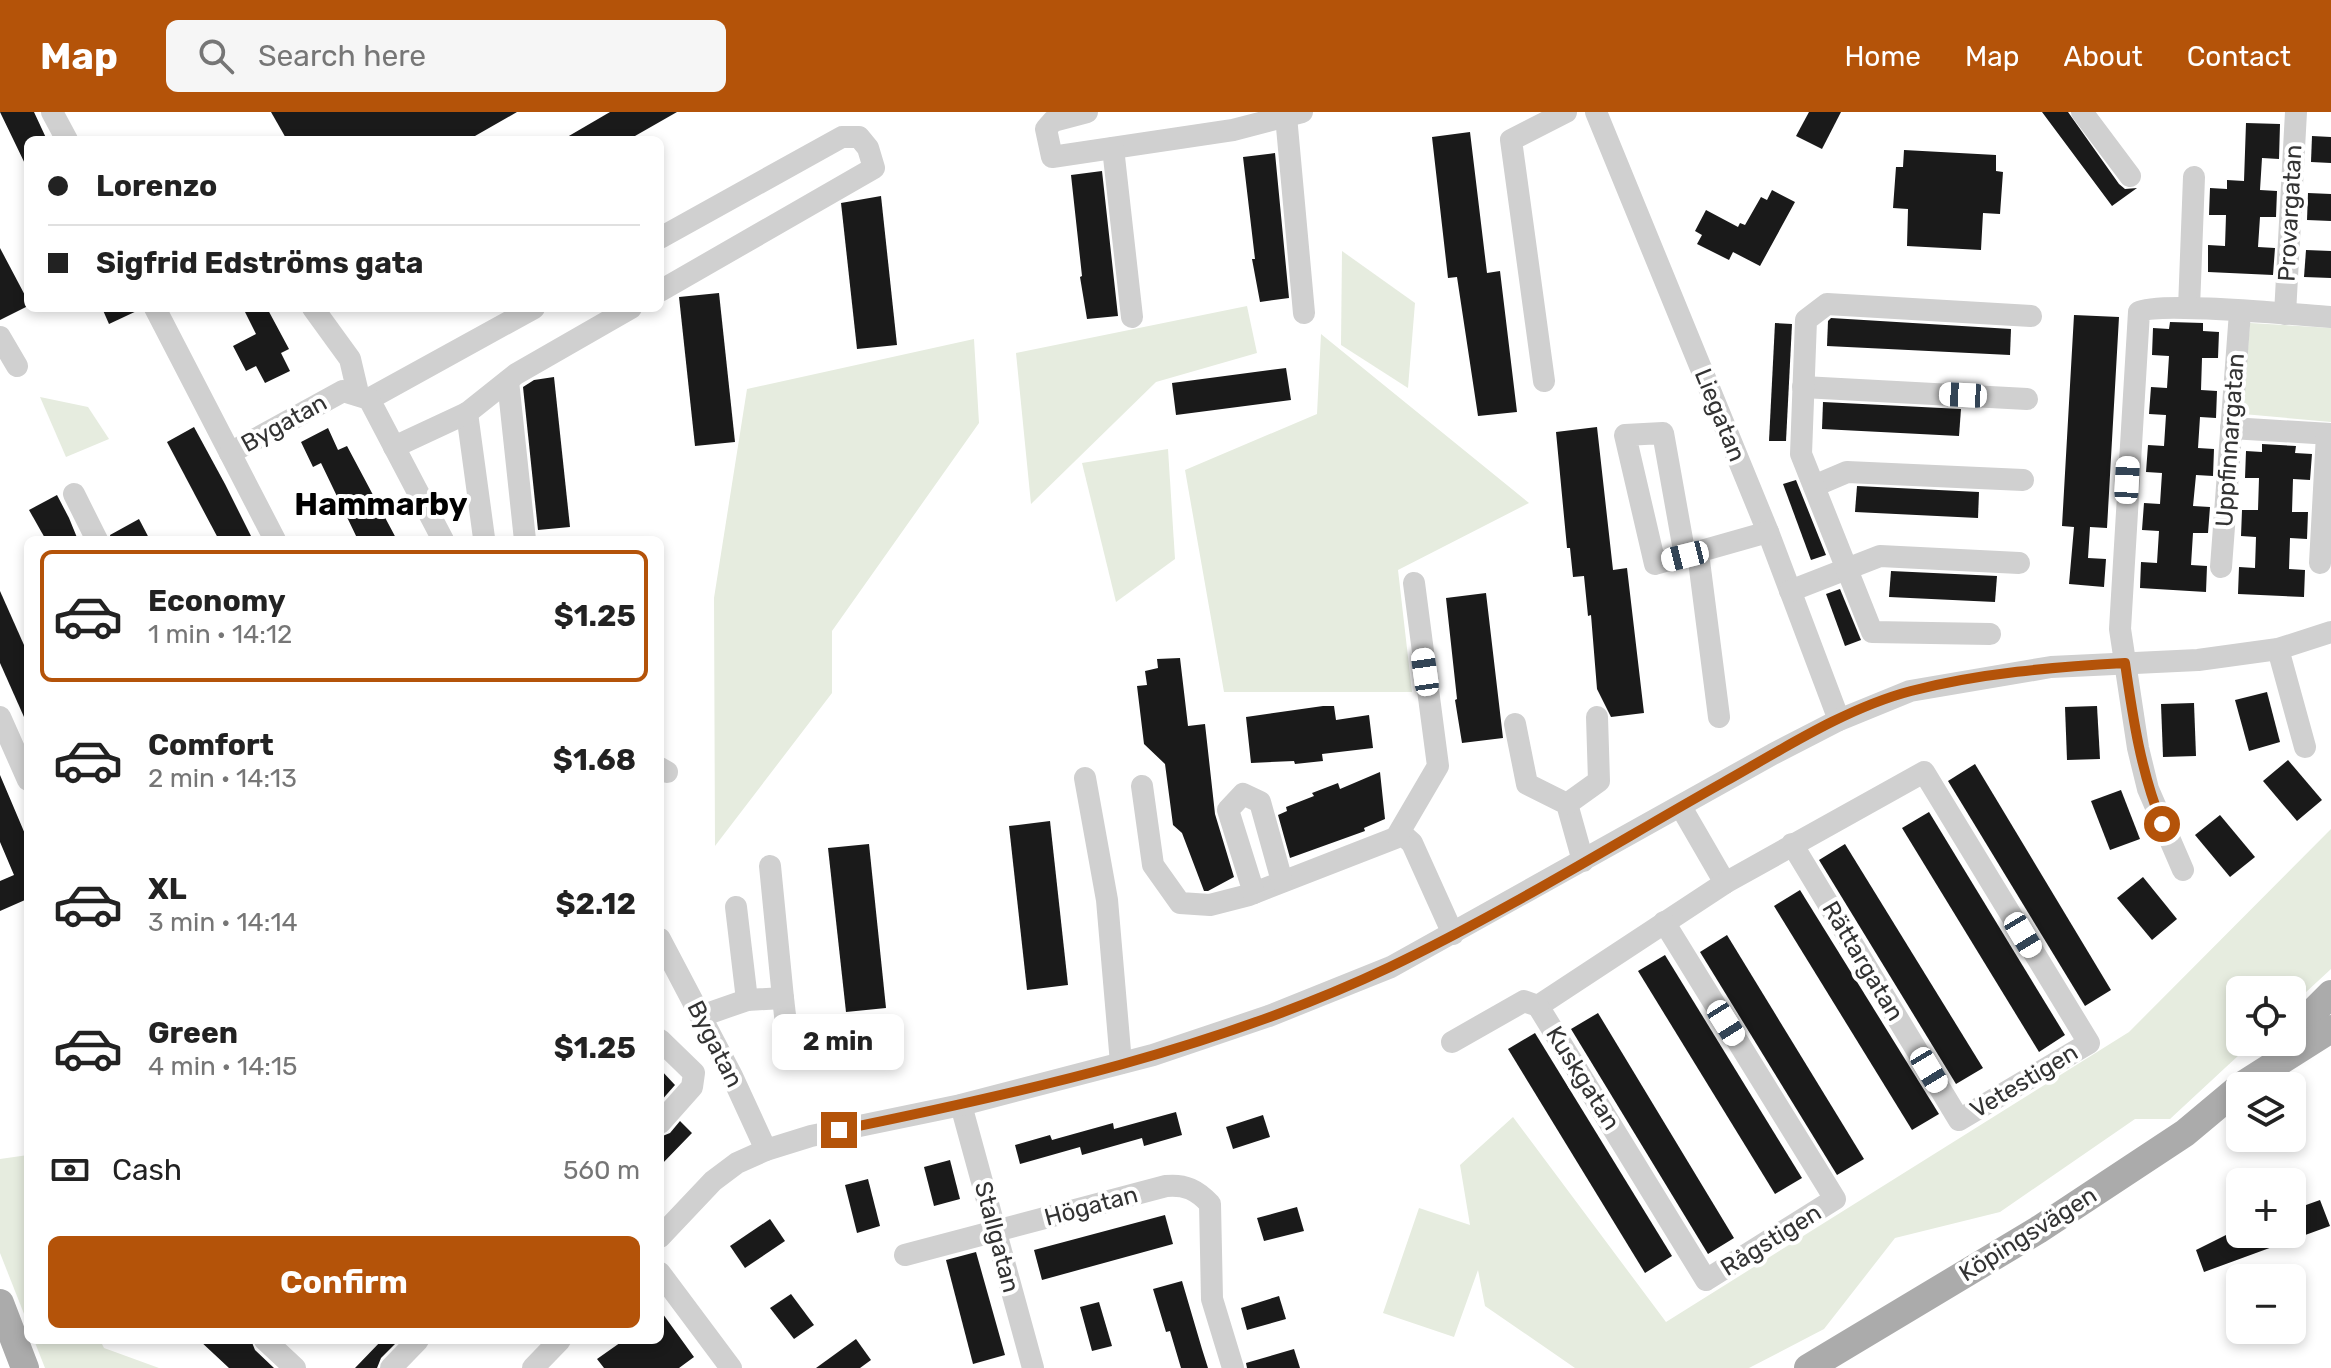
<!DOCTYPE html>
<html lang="en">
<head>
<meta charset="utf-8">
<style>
  body { margin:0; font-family:Rubik,sans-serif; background:#f6f6f6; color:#222; height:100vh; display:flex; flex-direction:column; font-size:30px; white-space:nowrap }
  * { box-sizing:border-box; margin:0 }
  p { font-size:26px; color:#767676 }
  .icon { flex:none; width:44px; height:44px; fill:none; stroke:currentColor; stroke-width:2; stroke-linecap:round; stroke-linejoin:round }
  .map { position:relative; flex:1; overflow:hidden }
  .details { position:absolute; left:24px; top:424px; width:640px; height:808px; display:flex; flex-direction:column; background:#fff; border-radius:12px; box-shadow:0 4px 12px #0003 }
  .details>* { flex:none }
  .banner { position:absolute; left:24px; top:24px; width:640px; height:176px; border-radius:12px; box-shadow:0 4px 12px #0003; display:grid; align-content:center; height:176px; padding:0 24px; background:#fff }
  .controls { position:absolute; left:2226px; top:864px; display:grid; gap:16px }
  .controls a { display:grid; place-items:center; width:80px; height:80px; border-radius:12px; background:#fff; box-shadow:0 4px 12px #0003; font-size:40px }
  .end { position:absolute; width:36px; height:36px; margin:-18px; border:10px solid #b45309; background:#fff; box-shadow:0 0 0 4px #fff }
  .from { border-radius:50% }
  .bubble { position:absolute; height:56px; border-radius:12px; background:#fff; box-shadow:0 4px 12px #0003; font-size:26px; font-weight:700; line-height:56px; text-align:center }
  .car { position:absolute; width:24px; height:48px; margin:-24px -12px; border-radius:10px; box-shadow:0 0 6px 2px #0007; background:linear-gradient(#fff 24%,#345 0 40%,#fff 0 76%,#345 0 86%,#fff 0) }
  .banner b { display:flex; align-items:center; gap:28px; height:76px; font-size:30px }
  .banner b+b { border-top:2px solid #e0e0e0 }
  .banner i { width:20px; height:20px; background:#222 }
  ul { padding:14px 0 0; list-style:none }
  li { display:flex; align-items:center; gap:24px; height:132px; margin:0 16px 12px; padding:0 8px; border:4px solid transparent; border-radius:12px }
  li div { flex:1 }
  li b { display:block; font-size:30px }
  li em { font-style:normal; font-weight:700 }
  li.selected { border-color:#b45309 }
  li>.icon { width:72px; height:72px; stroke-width:1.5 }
  .pay { display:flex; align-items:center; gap:20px; height:88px; padding:0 24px; font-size:30px }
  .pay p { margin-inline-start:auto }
  .cta { display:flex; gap:16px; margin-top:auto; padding:16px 24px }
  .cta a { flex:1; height:92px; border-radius:12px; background:#b45309; color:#fff; font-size:32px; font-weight:700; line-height:92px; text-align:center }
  header { display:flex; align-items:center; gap:48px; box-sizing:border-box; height:112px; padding:0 40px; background:#b45309; color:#fff }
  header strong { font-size:38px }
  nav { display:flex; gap:44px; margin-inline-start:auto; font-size:28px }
  .search { width:560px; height:72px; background:#f6f6f6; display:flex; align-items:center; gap:20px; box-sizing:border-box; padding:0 28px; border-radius:12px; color:#767676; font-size:30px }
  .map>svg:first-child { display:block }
  .green { fill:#e6ecdf }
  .building { fill:#1a1a1a }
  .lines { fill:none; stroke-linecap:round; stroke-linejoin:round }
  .minor { stroke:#d0d0d0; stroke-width:22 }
  .major { stroke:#ababab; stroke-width:28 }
  .route { stroke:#b45309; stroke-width:10 }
  .labels { text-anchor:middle; stroke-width:8; stroke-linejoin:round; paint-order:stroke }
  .street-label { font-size:24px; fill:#333; stroke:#fff }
  .district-label { font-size:32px; font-weight:bold; fill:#000; stroke:#fff }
</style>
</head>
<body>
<header>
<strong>Map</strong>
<div class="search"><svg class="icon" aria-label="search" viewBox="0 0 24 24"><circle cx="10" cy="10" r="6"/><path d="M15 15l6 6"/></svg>Search here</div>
<nav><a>Home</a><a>Map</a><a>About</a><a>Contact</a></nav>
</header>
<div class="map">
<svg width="2331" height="1256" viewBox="0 0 2331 1256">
  <rect width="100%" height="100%" fill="#fff"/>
  <g class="green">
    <path d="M1342 139 1415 191 1408 276 1341 233Z"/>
    <path d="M1247 194 1257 241 1156 270 1031 392 1016 241Z"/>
    <path d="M2250 211 2331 216V310L2243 302Z"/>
    <path d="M1321 222 1529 391 1398 458 1412 580H1224L1185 358 1317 302Z"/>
    <path d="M974 227 979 311 832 519V581L715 734 714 486 747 277Z"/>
    <path d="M40 285 88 295 109 327 66 345Z"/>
    <path d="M1168 337 1175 447 1116 490 1082 351Z"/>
    <path d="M2331 717V857L2292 893V878H2240V930H2253L2170 1007H2135L2000 1100 1895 1126 1824 1217 1749 1256H1575L1485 1194 1478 1158 1454 1225 1383 1201 1419 1096 1470 1113 1460 1053 1513 1005 1666 1210 2129 920Z"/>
    <path d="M28 1043V1212L0 1141V1047Z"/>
    <path d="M34 1228H100L104 1236 159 1256H45Z"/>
  </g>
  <g class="building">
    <path d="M0 0H34L47 28H28V58Z"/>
    <path d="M271 0H517L468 28H287Z"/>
    <path d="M610 0H677L628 28H562Z"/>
    <path d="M1809 0H1841L1822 37 1796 24Z"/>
    <path d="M2042 0H2068L2119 72 2125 77 2137 76 2112 94Z"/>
    <path d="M2246 11 2280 12 2279 47 2262 46 2260 78 2277 79 2276 105H2260L2258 135 2275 136 2273 163 2208 160V133L2225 134 2226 103H2209L2210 76 2227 77V68L2244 69Z"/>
    <path d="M1470 20 1487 161 1500 159 1517 300 1478 304 1457 165 1448 166 1432 25Z"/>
    <path d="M2312 24 2331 25V51L2311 50Z"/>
    <path d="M1904 38 1996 43V59L2003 60 2000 102 1983 101 1981 138 1907 134 1908 97 1893 96 1896 55H1903Z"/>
    <path d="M1275 41 1289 186 1260 190 1252 147H1255L1243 45Z"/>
    <path d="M1102 59 1118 204 1087 207 1080 165 1082 164 1071 63Z"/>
    <path d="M1772 78 1795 90 1760 154 1733 140 1729 148 1697 132 1702 123 1695 119 1706 98 1738 115 1740 111 1745 113 1761 85 1767 88Z"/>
    <path d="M2308 81 2331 82V109L2307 108Z"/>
    <path d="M881 84 897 233 857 237 841 91Z"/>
    <path d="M0 136 28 189V194L0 208Z"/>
    <path d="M2306 138 2331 139V166L2304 165Z"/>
    <path d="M719 181 735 330 695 334 679 185Z"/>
    <path d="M102 196H141V197L109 212Z"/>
    <path d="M243 196H267L289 237 281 241 290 259 265 271 256 254 246 259 233 234 256 222Z"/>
    <path d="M2074 203 2119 205 2107 416 2090 415 2088 446 2106 447 2104 475 2069 472 2074 415 2062 414Z"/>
    <path d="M1831 206 2011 217 2010 243 1827 234 1828 209Z"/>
    <path d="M2170 210 2203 211V219L2219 220 2218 246H2202L2201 278 2217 279 2216 306 2200 305 2198 336 2214 337 2213 364 2196 363 2193 394 2210 395 2208 421H2193L2191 453 2207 454 2206 480 2140 476 2141 450 2157 451 2159 419 2142 418 2144 391 2160 392 2162 361 2146 360 2148 333 2164 334 2166 303 2149 302 2151 275 2167 276 2169 244 2152 243 2153 216 2169 217Z"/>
    <path d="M1775 211 1792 212 1786 329H1769Z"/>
    <path d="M1286 256 1291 288 1176 303 1172 271Z"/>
    <path d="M554 265 570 415 538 418 523 275 534 268Z"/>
    <path d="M1823 290 1961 297 1959 324 1822 317Z"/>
    <path d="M194 315 225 372 253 428H219L203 398 167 330Z"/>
    <path d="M1597 315 1613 458 1627 456 1644 601 1611 605 1597 577 1591 503 1588 504 1584 464 1573 465 1570 436H1567L1556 320Z"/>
    <path d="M328 316 338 338 347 334 397 428H358L321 351 313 355 301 330Z"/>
    <path d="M2262 332 2296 334 2295 341 2312 342 2310 368 2293 367 2292 400H2308L2307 427 2290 426 2289 457 2305 458 2304 485 2238 482 2239 455 2255 456 2256 425 2241 424 2242 398H2258L2259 366H2245L2246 339 2262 340Z"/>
    <path d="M1796 368 1826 443 1811 448 1783 372Z"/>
    <path d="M1857 374 1979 380 1978 406 1855 400Z"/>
    <path d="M57 383 69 406 78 428H46L29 398Z"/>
    <path d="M139 407 150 428H111L110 423Z"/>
    <path d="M1891 459 1997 464 1995 490 1889 485Z"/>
    <path d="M1840 477 1861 528 1845 534 1826 482Z"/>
    <path d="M0 479 28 542V614L0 551Z"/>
    <path d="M1486 481 1503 626 1462 631 1455 588 1457 587 1446 486Z"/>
    <path d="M1180 546 1188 614 1205 612 1215 702 1234 765 1208 779H1204L1182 721 1173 713 1165 652 1144 632 1137 574 1147 573 1145 559 1158 556 1157 547Z"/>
    <path d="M2267 580 2280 630 2249 639 2235 588Z"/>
    <path d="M2194 591 2196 644 2163 645 2161 592Z"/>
    <path d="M1323 594H1334L1336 608 1369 603 1373 636 1322 642 1323 649 1295 652 1294 649 1251 651 1246 605Z"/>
    <path d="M2097 594 2100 647 2067 648 2065 595Z"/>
    <path d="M2288 648 2322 688 2297 709 2263 669Z"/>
    <path d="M1975 652 2111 878 2085 894 1948 669Z"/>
    <path d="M1380 660 1385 707 1364 716 1365 719 1290 746 1278 703 1287 699 1286 695 1314 684 1312 681 1338 671 1340 677Z"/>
    <path d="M0 663 28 729V795L25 788 0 799V769L14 763 0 730Z"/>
    <path d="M2121 678 2140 727 2110 738 2091 689Z"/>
    <path d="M1929 700 2065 923 2039 940 1902 716Z"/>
    <path d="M2220 703 2255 745 2230 765 2195 723Z"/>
    <path d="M1050 709 1068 873 1027 878 1009 714Z"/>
    <path d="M869 732 886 896 846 900 828 736Z"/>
    <path d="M1845 732 1983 956 1956 972 1819 748Z"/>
    <path d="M2143 765 2177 807 2152 828 2117 786Z"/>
    <path d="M1800 778 1939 1002 1912 1018 1774 794Z"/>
    <path d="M1727 823 1864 1047 1837 1063 1700 840Z"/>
    <path d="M1665 843 1802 1066 1775 1082 1638 859Z"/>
    <path d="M1598 901 1734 1126 1708 1142 1571 917Z"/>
    <path d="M1535 921 1672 1144 1645 1161 1508 937Z"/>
    <path d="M660 957 675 973 660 990Z"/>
    <path d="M1176 1000 1182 1023 1144 1034 1142 1026 1082 1043 1080 1035 1020 1052 1015 1033 1050 1023 1052 1028 1113 1011 1114 1017Z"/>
    <path d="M1263 1003 1270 1025 1233 1037 1226 1015Z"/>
    <path d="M680 1009 692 1021 660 1054V1025L670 1021Z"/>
    <path d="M950 1048 960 1087 934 1094 924 1055Z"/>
    <path d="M868 1067 880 1114 857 1121 845 1073Z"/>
    <path d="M2320 1088 2330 1114 2204 1160 2196 1138 2240 1116V1122H2292V1098Z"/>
    <path d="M1297 1095 1304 1119 1264 1129 1257 1106Z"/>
    <path d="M1165 1103 1173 1132 1042 1168 1034 1138Z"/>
    <path d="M770 1107 785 1129 745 1156 730 1134Z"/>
    <path d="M976 1140 1005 1243 973 1252 946 1148Z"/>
    <path d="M1182 1169 1202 1237 1208 1256H1181L1170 1219 1166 1220 1153 1177Z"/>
    <path d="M791 1182 814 1213 794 1227 770 1196Z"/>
    <path d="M1279 1184 1286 1207 1247 1218 1241 1196Z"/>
    <path d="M1099 1190 1112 1234 1092 1239 1080 1195Z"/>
    <path d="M660 1198 694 1245 679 1256H604L597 1247 624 1228H660Z"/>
    <path d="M856 1227 871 1248 860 1256H816Z"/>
    <path d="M199 1228H251L255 1238 274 1256H229Z"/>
    <path d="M382 1228H399L381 1246 377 1256H355Z"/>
    <path d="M1294 1237 1300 1256H1247L1246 1251Z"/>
  </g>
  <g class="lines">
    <g class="minor">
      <path d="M52 0 67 28"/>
      <path d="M1087 0 1053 9 1046 17 1052 45 1233 18 1302 0"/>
      <path d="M1596 0 1768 420 1839 608"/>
      <path d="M2082 0 2130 64"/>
      <path d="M1286 4 1304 201"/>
      <path d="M1113 36 1132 205"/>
      <path d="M660 126 842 25H859L868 36 874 56 660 179"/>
      <path d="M155 196 275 428"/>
      <path d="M313 196 350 247 358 281"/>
      <path d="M2189 196 2194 65"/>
      <path d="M2285 202 2296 0"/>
      <path d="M0 225 17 254"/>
      <path d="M508 269 525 428"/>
      <path d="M1544 269 1511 28 1566 0"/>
      <path d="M1803 275 2027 287"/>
      <path d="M369 287 534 196"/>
      <path d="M467 301 484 426"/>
      <path d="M2231 316 2331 322"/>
      <path d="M394 335 467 301 516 262 631 196"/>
      <path d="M230 341 343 279 369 287 443 428"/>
      <path d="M1814 374 1847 360 2023 368"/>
      <path d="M74 382 97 428"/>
      <path d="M1698 441 1719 605"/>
      <path d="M1685 444 1663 321 1625 323 1655 452 1768 420"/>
      <path d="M2320 451 2327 322"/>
      <path d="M2221 455 2240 200"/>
      <path d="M1790 479 1880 444 2019 451"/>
      <path d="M1990 522 1872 520 1801 342 1806 208 1827 192 2031 204"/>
      <path d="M2278 537 2305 635"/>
      <path d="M0 605 28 668"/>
      <path d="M1515 612 1527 672 1567 692 1583 749"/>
      <path d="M660 656 667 660"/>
      <path d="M1085 666 1107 788 1121 951"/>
      <path d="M1142 674 1153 753 1180 791 1210 793 1249 783 1403 723 1412 731 1453 822"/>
      <path d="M1567 692 1599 669 1597 605"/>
      <path d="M1681 695 1725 771"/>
      <path d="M1397 724 1438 654 1414 471"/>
      <path d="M2183 758 2148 677 2138 636 2120 517 2139 200C2158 189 2299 203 2331 205"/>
      <path d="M1254 781 1228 698 1243 682 1260 690 1282 769"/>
      <path d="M736 795 747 888"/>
      <path d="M660 827 732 964 766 1038"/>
      <path d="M783 886 789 938"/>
      <path d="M1538 894 1725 771 1924 660 2089 931 1959 1008 1792 732"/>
      <path d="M1538 894 1706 1168 1835 1087 1664 810"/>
      <path d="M701 904 747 888 783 886 770 754"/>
      <path d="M660 928 694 961 692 975 660 1011"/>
      <path d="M1452 930 1524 889 1538 894"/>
      <path d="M961 993 1033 1256"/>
      <path d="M660 1125 713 1069 737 1051 766 1038 811 1024 961 993 1153 943 1269 904 1391 855 1773 642 1839 608 1910 579 2051 555 2198 548 2278 537 2331 520"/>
      <path d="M905 1143 1166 1074C1185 1072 1197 1078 1210 1092L1212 1187 1233 1256"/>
      <path d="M660 1161 731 1256"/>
      <path d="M265 1228 295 1256"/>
      <path d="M391 1256 418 1228"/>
      <path d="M533 1256 560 1228"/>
    </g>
    <g class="major">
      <path d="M2292 921 2331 882"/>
      <path d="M2244 972 2331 917"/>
      <path d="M0 1191 25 1256"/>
      <path d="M1808 1256 2038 1118 2185 1021 2240 975"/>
    </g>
  </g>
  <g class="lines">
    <path class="route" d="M839 1018C1025 980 1217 937 1390 855 1505 800 1614 732 1724 670 1783 637 1846 596 1911 579 1980 561 2054 555 2125 551 2133 607 2141 660 2162 712"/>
  </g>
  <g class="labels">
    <g class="street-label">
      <text transform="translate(2290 101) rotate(-87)" y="8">Provargatan</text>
      <text transform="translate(1720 303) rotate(68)" y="8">Liegatan</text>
      <text transform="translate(284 311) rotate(-29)" y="8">Bygatan</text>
      <text transform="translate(2230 328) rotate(-86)" y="8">Uppfinnargatan</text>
      <text transform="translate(1863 849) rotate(59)" y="8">Rättargatan</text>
      <text transform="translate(715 932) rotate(63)" y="8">Bygatan</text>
      <text transform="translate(1583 966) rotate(58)" y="8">Kuskgatan</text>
      <text transform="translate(2024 969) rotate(-31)" y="8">Vetestigen</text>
      <text transform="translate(1091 1094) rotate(-15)" y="8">Högatan</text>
      <text transform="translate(2028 1122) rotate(-32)" y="8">Köpingsvägen</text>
      <text transform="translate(997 1125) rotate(75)" y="8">Stallgatan</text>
      <text transform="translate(1771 1128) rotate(-32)" y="8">Rågstigen</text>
    </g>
    <g class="district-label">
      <text x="381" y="403">Hammarby</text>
    </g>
  </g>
</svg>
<div class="controls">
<a><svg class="icon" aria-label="locate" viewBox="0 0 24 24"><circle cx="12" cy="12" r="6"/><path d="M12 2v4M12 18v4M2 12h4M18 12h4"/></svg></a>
<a><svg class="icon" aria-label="layers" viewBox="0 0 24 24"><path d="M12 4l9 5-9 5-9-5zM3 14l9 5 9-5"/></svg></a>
<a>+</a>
<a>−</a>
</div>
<i class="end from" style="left:2162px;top:712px"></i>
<i class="end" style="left:839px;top:1018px"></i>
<div class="bubble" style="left:772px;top:902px;width:132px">2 min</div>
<i class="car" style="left:1963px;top:283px;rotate:273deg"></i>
<i class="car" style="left:2127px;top:368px;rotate:3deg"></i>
<i class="car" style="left:1685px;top:444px;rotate:256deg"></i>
<i class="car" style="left:1425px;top:560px;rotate:352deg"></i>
<i class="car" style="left:2023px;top:823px;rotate:149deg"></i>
<i class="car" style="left:1726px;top:911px;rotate:148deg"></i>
<i class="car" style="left:1929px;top:958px;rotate:149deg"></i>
<div class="banner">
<b><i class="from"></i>Lorenzo</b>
<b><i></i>Sigfrid Edströms gata</b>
</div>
<section class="details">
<ul>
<li class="selected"><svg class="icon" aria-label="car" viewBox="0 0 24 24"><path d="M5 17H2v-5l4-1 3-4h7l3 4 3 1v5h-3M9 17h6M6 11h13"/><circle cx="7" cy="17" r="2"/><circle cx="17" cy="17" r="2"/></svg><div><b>Economy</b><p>1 min · 14:12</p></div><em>$1.25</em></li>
<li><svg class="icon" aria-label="car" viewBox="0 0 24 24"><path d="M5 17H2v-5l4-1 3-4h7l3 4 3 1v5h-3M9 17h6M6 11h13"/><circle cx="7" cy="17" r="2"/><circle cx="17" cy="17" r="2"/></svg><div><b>Comfort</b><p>2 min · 14:13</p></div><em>$1.68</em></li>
<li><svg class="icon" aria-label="car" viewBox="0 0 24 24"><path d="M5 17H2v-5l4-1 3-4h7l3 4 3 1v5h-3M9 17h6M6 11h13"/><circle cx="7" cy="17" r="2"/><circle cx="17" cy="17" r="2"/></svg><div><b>XL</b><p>3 min · 14:14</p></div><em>$2.12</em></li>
<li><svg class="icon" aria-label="car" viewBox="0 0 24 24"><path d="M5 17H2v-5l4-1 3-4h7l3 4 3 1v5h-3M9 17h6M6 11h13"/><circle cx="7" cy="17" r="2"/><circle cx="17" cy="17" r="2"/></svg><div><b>Green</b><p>4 min · 14:15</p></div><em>$1.25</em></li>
</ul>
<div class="pay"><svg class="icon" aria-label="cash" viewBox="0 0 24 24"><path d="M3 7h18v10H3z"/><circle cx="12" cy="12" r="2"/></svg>Cash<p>560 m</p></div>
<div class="cta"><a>Confirm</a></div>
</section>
</div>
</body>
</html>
